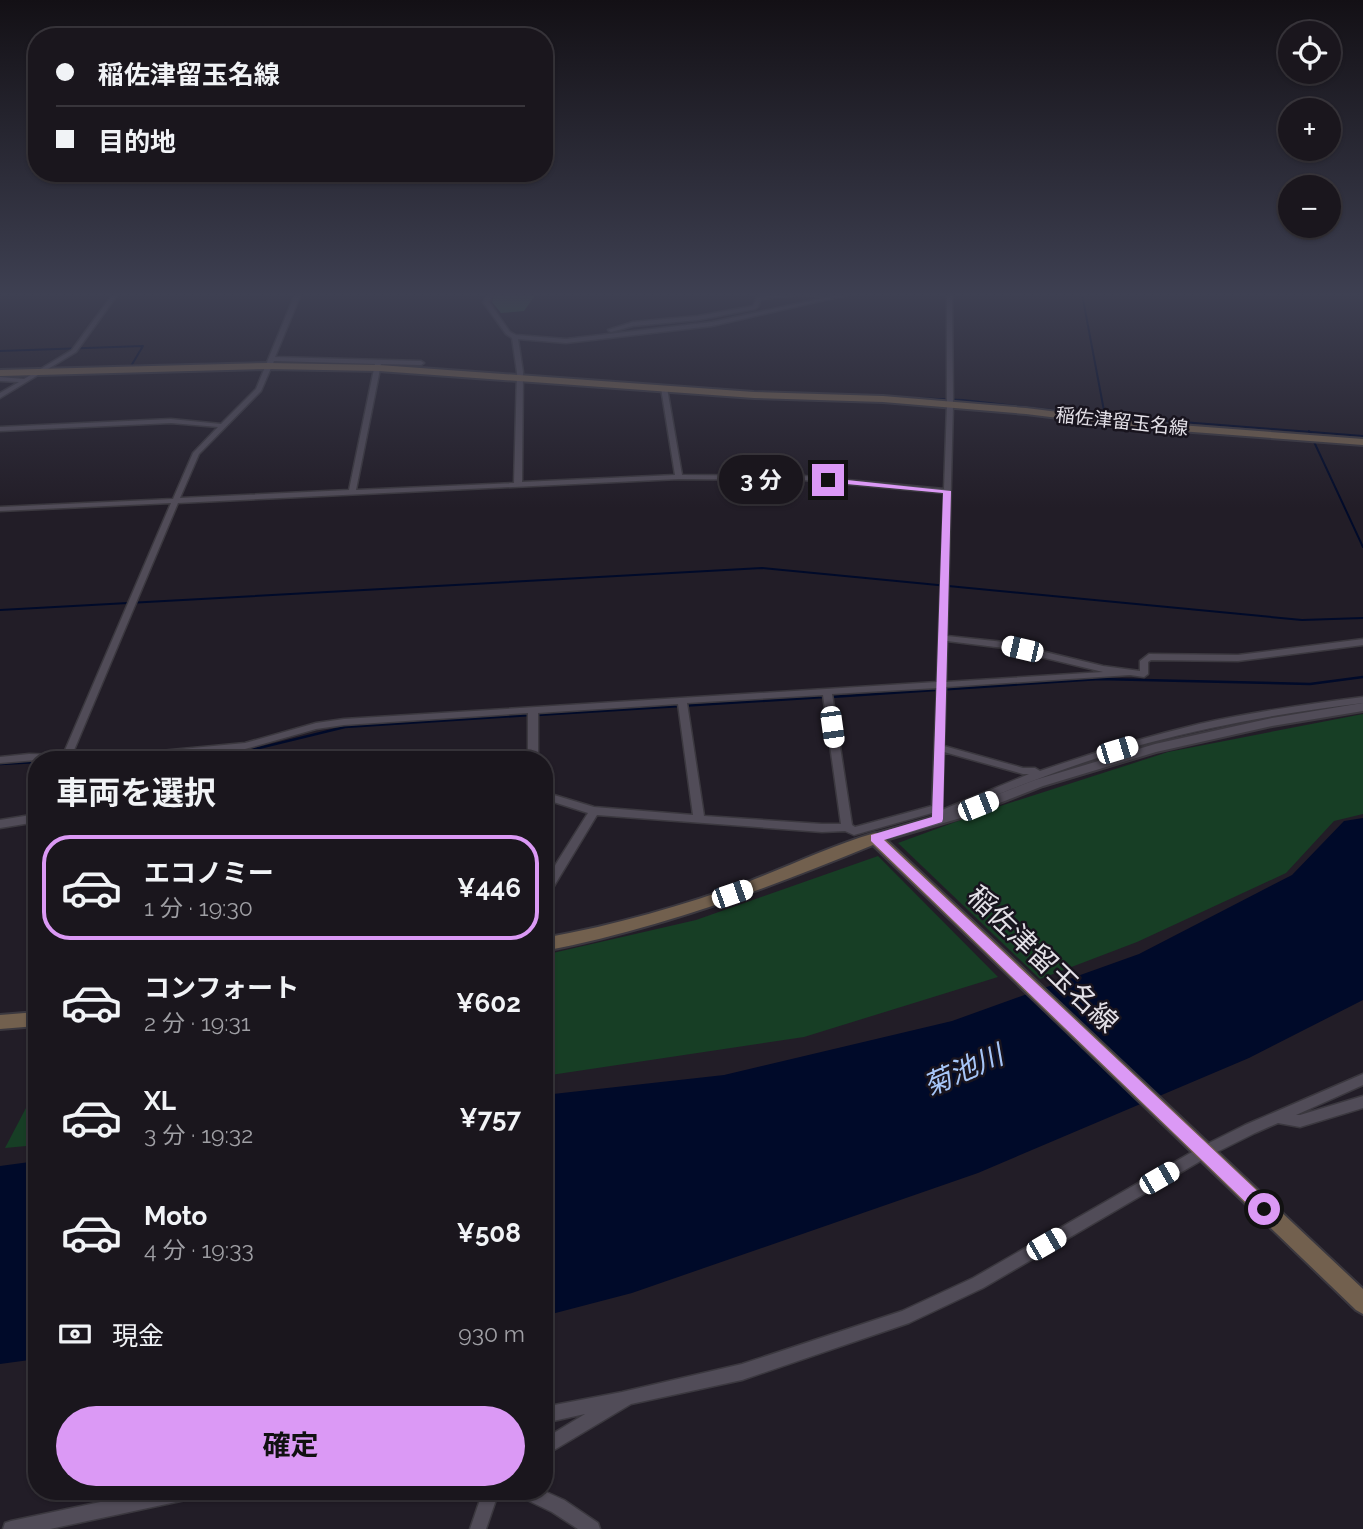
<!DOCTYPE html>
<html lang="ja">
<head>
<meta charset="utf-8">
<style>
  body { margin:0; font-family:Raleway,"Noto Sans JP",sans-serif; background:#231f26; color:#f1f3f6; height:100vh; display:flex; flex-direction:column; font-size:26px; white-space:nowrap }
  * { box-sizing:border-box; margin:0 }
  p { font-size:23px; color:#9f9fa4 }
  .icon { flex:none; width:38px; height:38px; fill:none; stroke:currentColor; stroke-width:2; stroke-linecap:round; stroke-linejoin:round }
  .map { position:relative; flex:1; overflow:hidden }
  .drawer { position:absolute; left:28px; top:751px; width:525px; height:749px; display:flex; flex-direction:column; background:#1a161d; border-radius:28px; box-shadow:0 2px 5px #0004,0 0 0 2px #38353b }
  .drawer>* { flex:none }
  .banner { position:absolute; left:28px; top:28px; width:525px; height:154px; border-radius:28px; box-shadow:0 2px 5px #0004,0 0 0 2px #38353b; display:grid; align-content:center; height:154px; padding:0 28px; background:#1a161d }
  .tools { position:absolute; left:1278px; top:21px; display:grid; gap:14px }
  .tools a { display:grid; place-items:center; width:63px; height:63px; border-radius:50%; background:#1a161d; box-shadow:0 2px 5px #0004,0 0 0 2px #38353b; font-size:35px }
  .end { position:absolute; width:32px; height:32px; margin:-16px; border:9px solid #db99f5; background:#111; box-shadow:0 0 0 4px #111 }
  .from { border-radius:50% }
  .bubble { position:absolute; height:49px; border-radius:24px; background:#1a161d; box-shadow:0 2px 5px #0004,0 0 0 2px #38353b; font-size:23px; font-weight:700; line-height:49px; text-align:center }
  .car { position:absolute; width:21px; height:42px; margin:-21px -10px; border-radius:9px; box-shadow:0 0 5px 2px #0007; background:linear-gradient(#fff 24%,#345 0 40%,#fff 0 76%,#345 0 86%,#fff 0) }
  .banner b { display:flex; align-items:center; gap:24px; height:66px; font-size:26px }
  .banner b+b { border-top:2px solid #38353b }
  .banner i { width:18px; height:18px; background:#f1f3f6 }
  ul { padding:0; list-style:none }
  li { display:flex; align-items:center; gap:21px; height:105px; margin:0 14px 10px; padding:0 14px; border:4px solid transparent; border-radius:28px }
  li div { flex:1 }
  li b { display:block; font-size:26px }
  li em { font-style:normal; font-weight:700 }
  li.selected { border-color:#db99f5 }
  li>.icon { width:63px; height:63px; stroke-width:1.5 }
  h2 { padding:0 28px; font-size:32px; line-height:84px }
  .pay { display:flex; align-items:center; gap:18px; height:77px; padding:0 28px; font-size:26px }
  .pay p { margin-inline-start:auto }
  .primary-button { display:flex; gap:14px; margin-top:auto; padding:14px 28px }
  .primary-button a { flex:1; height:80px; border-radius:42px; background:#db99f5; color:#111; font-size:28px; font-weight:700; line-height:80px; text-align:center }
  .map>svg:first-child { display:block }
  .green { fill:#173e25 }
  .forest { fill:#335e41 }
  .water { fill:#000a29 }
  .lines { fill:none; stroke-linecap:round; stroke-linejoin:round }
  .stream-far1 { stroke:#000a29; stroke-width:2 }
  .stream { stroke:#000a29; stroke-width:2.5 }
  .minor-casing { stroke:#3b383f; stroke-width:3 }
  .tertiary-casing { stroke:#3b383f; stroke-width:4 }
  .secondary-casing { stroke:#3b383f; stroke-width:4 }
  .minor { fill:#514c58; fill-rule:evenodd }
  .tertiary { fill:#514c58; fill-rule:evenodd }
  .secondary { fill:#72604e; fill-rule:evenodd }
  .route { fill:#db99f5 }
  .labels { text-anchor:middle; stroke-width:5; stroke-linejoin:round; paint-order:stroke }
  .far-street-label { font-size:19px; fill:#e3e0e7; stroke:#18141e }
  .near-street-label { font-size:28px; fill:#e3e0e7; stroke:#18141e }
  .near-water-label { font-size:28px; font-style:italic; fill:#a7c6f8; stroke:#18141e }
</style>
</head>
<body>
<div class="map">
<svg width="1363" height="1529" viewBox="0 0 1363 1529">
  <rect width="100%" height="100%" fill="#221d27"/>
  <g class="green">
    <path d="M1363 714V814L1334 821 1286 873 1137 942 1040 979 898 843 988 810 1168 752Z"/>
    <path d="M878 856 998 977 804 1037 544 1076V955L696 920Z"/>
    <path d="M37 1087V1145L5 1148Z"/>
  </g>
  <path class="forest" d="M495 294H536L524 311 501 313 492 302Z"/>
  <g class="water">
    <path d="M1363 818V1000L1249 1058 978 1173 632 1293 544 1316V1095L724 1075 952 1021 1139 954 1292 875 1344 821Z"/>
    <path d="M37 1161V1359L0 1364V1166Z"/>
  </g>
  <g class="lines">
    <g class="stream-far1">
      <path d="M1082 294 1105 416"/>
      <path d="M0 351 143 346 131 366 276 362 375 365"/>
      <path d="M384 365 737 391 963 400 1105 416 1363 436"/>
      <path d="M1309 431 1363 547"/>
      <path d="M0 610 762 568 1302 620 1363 618"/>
    </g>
    <g class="stream">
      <path d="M831 697 1099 679 1310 684 1363 677"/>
      <path d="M537 715 824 697"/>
      <path d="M153 760 247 751 345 727 531 715"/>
      <path d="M0 764 37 762"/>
    </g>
    <g class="minor-casing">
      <g id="minor">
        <path d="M113 294H118L76 352 0 398V393L19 382 0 381V377L24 379 72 350Z"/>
        <path d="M295 294H301L275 357 421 361 424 363 421 365 381 364 356 490 514 483 517 372 512 338 506 334 483 302 488 294H493L489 302 510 332 516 335 566 339 712 322 843 294H851L712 326 566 343 518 339 523 372 522 482 675 475 661 388 664 386 667 388 682 475 804 476 944 489 947 405V294H952L953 405 947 636 1004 642 1103 666 1140 671V661L1149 654 1238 655 1363 639V645L1238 661 1151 660 1148 662V674L1144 677 1130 675 946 687 944 746 1023 768H1035L1040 771C1092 753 1145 737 1199 724 1253 712 1308 704 1363 697V703C1290 712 1219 724 1148 743 1077 762 1009 789 942 818L941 822H933L932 813 854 835 845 831 822 832 597 815 548 896 544 897V883L588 813 544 799V792L594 807 693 815 678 704 538 713V760H528V713L344 725 316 729 245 749 137 760H37L0 763V757L29 754 63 755 171 503 0 511V507L173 499 193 453 218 427 171 423 0 431V427L171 419 221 424 256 389ZM274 361 375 364 349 490 180 498 199 454 261 391ZM679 479 804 480 944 493 937 682 344 719 316 723 245 743 108 756 72 755 178 503ZM947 641 1004 648 1103 672 946 682ZM937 688 932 806 855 827 852 825 832 694ZM823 695 841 824H822L704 816 687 703ZM944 752 1023 774H1029L942 810Z"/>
        <path d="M784 294H824L821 296 797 295 761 299 758 307 755 309 698 320 633 326 611 332 608 330 633 322 698 316 753 306 757 297Z"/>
        <path d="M37 814V822L0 828V820Z"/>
        <path d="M1363 1074V1085L1296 1115H1300L1363 1096V1108L1300 1127 1278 1123 1255 1133 1209 1156 983 1288 909 1323 742 1380 631 1404 544 1456V1439L585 1414 544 1423V1407L622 1392 742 1364 902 1311 973 1278 1199 1148 1245 1125Z"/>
        <path d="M152 1491H198L196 1497 190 1499 50 1529H3L5 1523 11 1521Z"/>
        <path d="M483 1491H499L486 1529H470Z"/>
        <path d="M519 1491H544L564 1500 598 1523 600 1529H578L552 1512 521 1497Z"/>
      </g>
    </g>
    <g class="tertiary-casing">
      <path id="tertiary" d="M1363 703V711L1272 726 1156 752 1043 786 964 817 875 843 870 841 868 838 870 835 955 811 1035 780 1155 744 1272 718Z"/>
    </g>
    <g class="secondary-casing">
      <g id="secondary">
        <path d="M268 363 379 365 754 392 883 396 1026 408 1140 422 1363 439V445L1140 428 1026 414 883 402 754 398 379 371 268 369 0 376V370Z"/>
        <path d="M875 833 880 834 1363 1289V1314L1356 1310 873 845C766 889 658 929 544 951V938C615 925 683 906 750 881 792 865 833 845 875 833Z"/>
        <path d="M37 1012V1026L0 1029V1015Z"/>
      </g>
    </g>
    <use href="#minor" class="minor"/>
    <use href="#tertiary" class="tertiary"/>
    <use href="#secondary" class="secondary"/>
  </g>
  <linearGradient id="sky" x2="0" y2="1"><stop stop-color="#131015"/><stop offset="0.58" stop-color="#3e4052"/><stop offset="1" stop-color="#3e4052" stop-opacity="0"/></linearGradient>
  <rect width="1363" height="508" fill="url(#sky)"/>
  <path class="route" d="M828 478 951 491 943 819 942 822 884 840 1270 1203 1272 1209 1270 1214 1264 1216 1258 1214 871 841V835L932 817 943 493 825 482Z"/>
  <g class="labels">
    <g class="far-street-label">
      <text transform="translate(1122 421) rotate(6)" y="7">稲佐津留玉名線</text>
    </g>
    <g class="near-street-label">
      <text transform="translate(1043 959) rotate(44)" y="10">稲佐津留玉名線</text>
    </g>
    <g class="near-water-label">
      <text transform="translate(963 1070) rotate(-24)" y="10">菊池川</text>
    </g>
  </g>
</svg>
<div class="tools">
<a><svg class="icon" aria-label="locate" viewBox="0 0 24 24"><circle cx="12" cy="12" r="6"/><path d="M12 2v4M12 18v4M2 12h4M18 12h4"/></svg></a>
<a>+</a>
<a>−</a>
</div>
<i class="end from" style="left:1264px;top:1209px"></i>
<i class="end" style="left:828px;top:480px"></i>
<div class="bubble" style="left:719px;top:455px;width:84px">3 分</div>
<i class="car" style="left:1022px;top:649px;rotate:283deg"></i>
<i class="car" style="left:832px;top:727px;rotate:172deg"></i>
<i class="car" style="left:1117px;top:750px;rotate:73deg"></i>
<i class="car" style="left:978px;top:806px;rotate:68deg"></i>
<i class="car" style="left:732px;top:894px;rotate:71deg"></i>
<i class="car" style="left:1159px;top:1178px;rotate:60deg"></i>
<i class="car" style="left:1046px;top:1244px;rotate:60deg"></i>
<div class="banner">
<b><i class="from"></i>稲佐津留玉名線</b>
<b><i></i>目的地</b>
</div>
<section class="drawer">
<h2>車両を選択</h2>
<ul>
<li class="selected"><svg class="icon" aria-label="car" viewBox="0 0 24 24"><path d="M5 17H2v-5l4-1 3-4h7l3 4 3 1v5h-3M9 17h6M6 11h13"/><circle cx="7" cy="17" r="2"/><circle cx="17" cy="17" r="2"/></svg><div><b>エコノミー</b><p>1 分 · 19:30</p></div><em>¥446</em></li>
<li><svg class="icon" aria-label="car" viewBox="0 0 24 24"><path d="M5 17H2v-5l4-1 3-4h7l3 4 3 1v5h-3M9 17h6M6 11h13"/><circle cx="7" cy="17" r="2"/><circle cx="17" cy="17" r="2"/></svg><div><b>コンフォート</b><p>2 分 · 19:31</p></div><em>¥602</em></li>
<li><svg class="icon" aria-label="car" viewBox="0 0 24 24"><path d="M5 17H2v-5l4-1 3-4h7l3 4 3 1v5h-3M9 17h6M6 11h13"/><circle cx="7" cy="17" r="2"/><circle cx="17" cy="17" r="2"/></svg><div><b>XL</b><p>3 分 · 19:32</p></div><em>¥757</em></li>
<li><svg class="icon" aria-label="car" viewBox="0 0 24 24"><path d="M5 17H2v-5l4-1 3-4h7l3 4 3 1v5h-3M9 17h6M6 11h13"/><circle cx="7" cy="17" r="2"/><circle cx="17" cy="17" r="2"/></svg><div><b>Moto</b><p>4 分 · 19:33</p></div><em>¥508</em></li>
</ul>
<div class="pay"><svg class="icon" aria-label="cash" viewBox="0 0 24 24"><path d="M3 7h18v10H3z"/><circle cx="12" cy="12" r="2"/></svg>現金<p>930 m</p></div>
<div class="primary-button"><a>確定</a></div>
</section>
</div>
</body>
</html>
